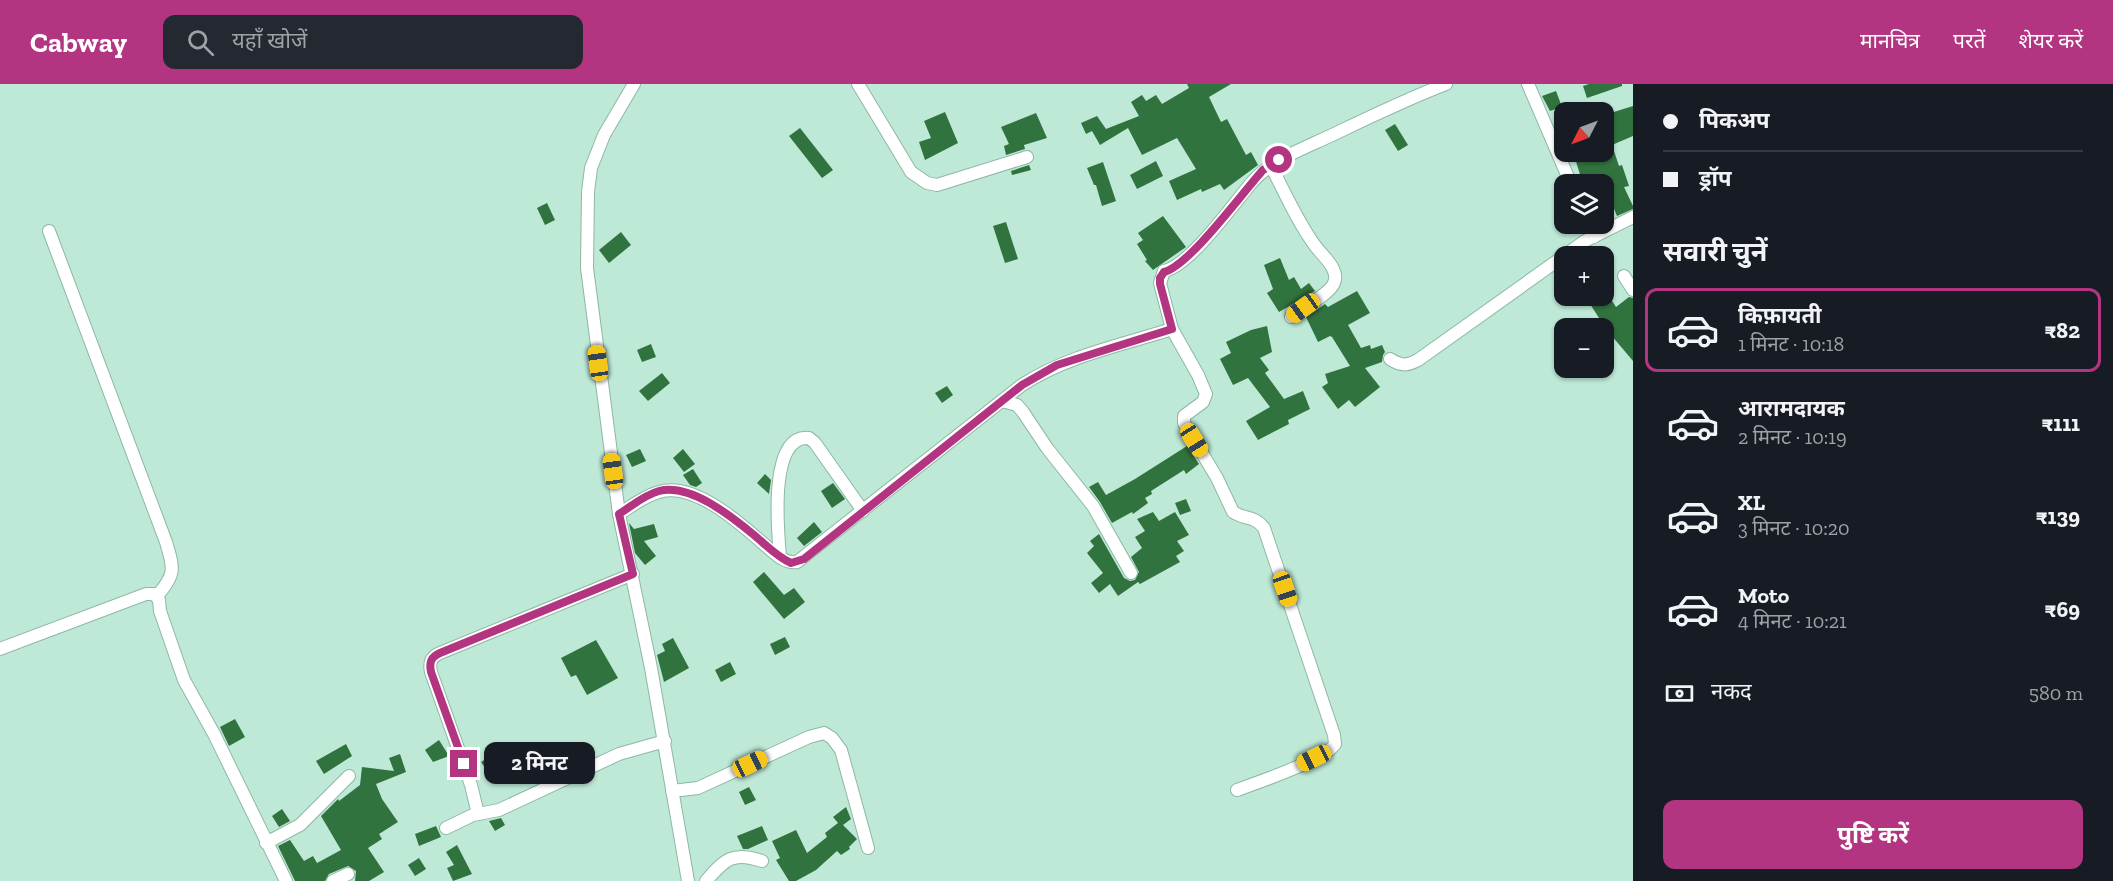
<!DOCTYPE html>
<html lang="hi">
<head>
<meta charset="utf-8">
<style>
  body { margin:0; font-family:"Zilla Slab","Noto Sans Devanagari",serif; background:#242831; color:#f1f3f6; height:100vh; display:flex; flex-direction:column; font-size:22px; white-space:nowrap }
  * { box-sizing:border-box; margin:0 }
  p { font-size:20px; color:#9ea1a6 }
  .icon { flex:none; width:33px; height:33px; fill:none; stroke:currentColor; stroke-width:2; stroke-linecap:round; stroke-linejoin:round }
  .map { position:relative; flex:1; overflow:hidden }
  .drawer { display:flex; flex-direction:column; background:#171b24; width:480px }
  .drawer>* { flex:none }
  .banner { display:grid; align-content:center; height:132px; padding:0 30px; background:#171b24 }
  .needle { width:39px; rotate:228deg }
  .controls { position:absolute; left:1554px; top:18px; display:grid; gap:12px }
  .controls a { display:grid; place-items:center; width:60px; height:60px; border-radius:12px; background:#171b24; box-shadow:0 2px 4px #0004; font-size:30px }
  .end { position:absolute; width:27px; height:27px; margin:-14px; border:8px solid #b33480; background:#fff; box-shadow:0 0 0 3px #fff }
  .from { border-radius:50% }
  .bubble { position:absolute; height:42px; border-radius:12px; background:#171b24; box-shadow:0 2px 4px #0004; font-size:20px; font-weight:700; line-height:42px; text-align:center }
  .car { position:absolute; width:18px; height:36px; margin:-18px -9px; border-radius:8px; box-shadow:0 0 4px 2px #0007; background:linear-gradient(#f5c518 24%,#345 0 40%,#f5c518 0 76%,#345 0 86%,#f5c518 0) }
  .banner b { display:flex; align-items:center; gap:21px; height:57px; font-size:22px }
  .banner b+b { border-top:2px solid #363941 }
  .banner i { width:15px; height:15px; background:#f1f3f6 }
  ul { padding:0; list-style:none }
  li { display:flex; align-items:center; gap:18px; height:84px; margin:0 12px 9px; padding:0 18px; border:3px solid transparent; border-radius:12px }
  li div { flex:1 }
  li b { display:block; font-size:22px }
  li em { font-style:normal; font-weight:700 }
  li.on { border-color:#b33480 }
  li>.icon { width:54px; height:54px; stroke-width:1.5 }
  h2 { padding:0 30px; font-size:27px; line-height:72px }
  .pay { display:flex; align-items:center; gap:15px; height:66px; padding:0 30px; font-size:22px }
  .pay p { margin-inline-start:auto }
  .primary-button { display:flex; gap:12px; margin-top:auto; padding:12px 30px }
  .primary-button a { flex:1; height:69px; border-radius:12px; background:#b33480; color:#fff; font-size:24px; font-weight:700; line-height:69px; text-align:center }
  header { display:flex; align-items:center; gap:36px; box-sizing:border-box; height:84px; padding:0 30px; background:#b33480; color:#fff }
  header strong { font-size:28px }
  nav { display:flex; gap:33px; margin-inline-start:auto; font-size:21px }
  .search { width:420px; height:54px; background:#242831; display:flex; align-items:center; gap:15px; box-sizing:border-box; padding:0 21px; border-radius:12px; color:#9ea1a6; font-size:22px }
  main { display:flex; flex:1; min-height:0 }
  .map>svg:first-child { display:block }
  .building { fill:#31733e }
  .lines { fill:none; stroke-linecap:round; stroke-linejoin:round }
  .street-casing { stroke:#8eb7a6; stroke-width:14 }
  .street { stroke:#fff; stroke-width:12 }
  .route { stroke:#b33480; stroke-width:8 }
</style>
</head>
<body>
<header>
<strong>Cabway</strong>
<div class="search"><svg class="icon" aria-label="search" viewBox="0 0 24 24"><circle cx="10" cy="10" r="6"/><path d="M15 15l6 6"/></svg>यहाँ खोजें</div>
<nav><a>मानचित्र</a><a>परतें</a><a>शेयर करें</a></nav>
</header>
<main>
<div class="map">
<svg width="1633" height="797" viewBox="0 0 1633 797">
  <rect width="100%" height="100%" fill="#bee9d7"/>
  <g class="building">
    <path d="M1187 0H1231L1209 13 1221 38 1227 35 1246 71 1251 68 1258 81 1224 106 1220 100 1202 108 1201 105 1177 116 1169 97 1196 85 1177 54 1142 71 1128 44 1100 61 1092 47 1086 50 1081 39 1097 32 1106 45 1139 32 1131 18 1142 11 1146 17 1156 11 1162 20 1189 4Z"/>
    <path d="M1589 0H1622V2L1587 14 1583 2Z"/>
    <path d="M1556 7 1562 23 1550 27 1542 12Z"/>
    <path d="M1633 22V52L1612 61 1619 82 1622 81 1629 102 1624 103 1633 122V125L1617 132 1604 100H1583L1573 68H1604V31Z"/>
    <path d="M945 28 958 59 925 76 919 58 931 54 924 37Z"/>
    <path d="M1036 29 1047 54 1024 61 1025 65 1006 71 1004 62 1009 60 1001 43Z"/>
    <path d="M1395 40 1408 61 1398 67 1385 46Z"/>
    <path d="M800 44 833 86 822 94 789 52Z"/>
    <path d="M1156 77 1163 92 1137 105 1130 91Z"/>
    <path d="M1103 78 1116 117 1102 122 1096 101H1094L1087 84Z"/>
    <path d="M1029 81 1031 86 1012 91 1011 87Z"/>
    <path d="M547 119 555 136 545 141 537 124Z"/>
    <path d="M1163 132 1186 163 1153 186 1145 177 1147 176 1137 160 1143 156 1138 149Z"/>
    <path d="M1006 138 1018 175 1005 179 993 142Z"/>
    <path d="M621 148 631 161 609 179 599 166Z"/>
    <path d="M1280 174 1289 196 1294 193 1301 205 1309 199 1315 207 1279 228 1267 209 1273 205 1264 181Z"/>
    <path d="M1357 207 1370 229 1348 241 1361 264 1370 261 1371 265 1382 261 1385 268 1383 271 1382 278 1365 284 1380 303 1355 323 1349 316 1338 325 1322 303 1328 299 1325 290 1350 282 1332 253 1330 252 1318 258 1306 233 1325 220 1328 223Z"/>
    <path d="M1585 212H1609L1616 223 1629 213 1633 214V277L1606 245Z"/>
    <path d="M1267 242 1272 268 1260 274 1269 286 1265 289 1284 315 1303 307 1310 325 1288 336 1289 340 1258 356 1246 337 1270 323 1248 294 1233 301 1220 275 1231 269 1226 258 1251 246Z"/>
    <path d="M651 260 656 273 642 278 637 266Z"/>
    <path d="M662 289 670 299 648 317 639 307Z"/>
    <path d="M947 302 953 311 942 319 935 309Z"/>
    <path d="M1187 362 1199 380 1186 390 1184 386 1151 407 1152 410 1145 414 1148 419 1133 430 1132 428 1112 439 1100 418 1089 403 1098 398 1106 411 1135 395Z"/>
    <path d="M640 365 646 377 632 383 626 371Z"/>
    <path d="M683 365 695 380 684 388 673 374Z"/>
    <path d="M693 385 702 399 696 403 690 401 683 391Z"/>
    <path d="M765 390 771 396 769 410 757 399Z"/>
    <path d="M833 399 845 415 832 424 821 407Z"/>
    <path d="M1186 415 1191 427 1180 431 1175 419Z"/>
    <path d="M1153 428 1159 437 1175 428 1189 451 1177 457 1184 467 1176 472 1180 478 1140 500 1138 498 1118 512 1110 500 1099 509 1091 499 1103 489 1087 469 1094 462 1090 457 1099 450 1124 494 1130 497 1135 496 1139 488 1131 473 1142 464 1135 453 1145 447 1137 435Z"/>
    <path d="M814 438 822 448 804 462 797 454Z"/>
    <path d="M629 439 634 445 654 440 658 453 644 457 656 472 645 481 635 469Z"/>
    <path d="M764 488 784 511 794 504 805 518 784 535 753 498Z"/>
    <path d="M785 553 790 563 775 571 770 560Z"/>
    <path d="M673 554 689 584 664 598 657 571 665 567 662 560Z"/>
    <path d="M596 556 618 594 587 611 576 591 571 593 561 574Z"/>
    <path d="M730 578 736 590 721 598 715 586Z"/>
    <path d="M235 635 245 653 229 662 220 643Z"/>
    <path d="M439 656 449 672 433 678 425 666Z"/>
    <path d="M346 660 352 672 324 690 316 677Z"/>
    <path d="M400 670 406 688 376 700 382 715 398 738 379 750 382 755 368 764 384 788 369 797H355L356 787 348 782 329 790 325 797H295L278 762 290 756 304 777 313 772 317 779 341 766 321 732 338 715 339 717 360 701 362 683 394 687 389 674Z"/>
    <path d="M492 671 499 684 489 690 481 678Z"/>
    <path d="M749 703 756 716 745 721 739 708Z"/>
    <path d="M846 723 851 735 843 741 857 755 849 763 850 765 841 771 837 767 816 786 796 797H789L776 776 780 774 772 757 796 746 807 769 827 753 825 749 838 739 833 733Z"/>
    <path d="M282 725 290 737 279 743 272 732Z"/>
    <path d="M501 734 505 741 495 747 489 737Z"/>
    <path d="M436 742 441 753 419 762 415 750Z"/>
    <path d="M762 742 768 756 748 765H743L737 752Z"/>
    <path d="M457 761 472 790 453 797 447 784 454 781 446 768Z"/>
    <path d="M419 774 426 785 415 792 408 781Z"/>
  </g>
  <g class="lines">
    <g class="street-casing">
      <g id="street">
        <path d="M634 0 604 51 591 84 588 108 587 184 619 430 651 584 688 797"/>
        <path d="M858 0 911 88 927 99 937 101 1027 73"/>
        <path d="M1528 0 1571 100"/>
        <path d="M1271 82C1285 109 1298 139 1316 163 1323 172 1340 186 1334 199 1330 210 1301 225 1291 233"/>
        <path d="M1588 140 1594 153"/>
        <path d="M49 147 166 458C174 485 176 490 157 512"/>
        <path d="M1624 192 1633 206"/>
        <path d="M1390 275C1401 282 1407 282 1418 276L1585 157 1633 133"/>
        <path d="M1002 317 1017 321 1023 328 1047 364 1093 422 1131 489"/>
        <path d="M619 430C632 422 644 412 659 408 694 397 741 440 766 462 775 469 784 480 797 478L1022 301C1067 272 1121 261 1172 245"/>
        <path d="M780 473C778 448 768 350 809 354L815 359 863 427"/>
        <path d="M0 565 146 510H154L159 516 160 527 184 596 214 650 286 797"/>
        <path d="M1237 706C1256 699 1327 675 1335 660L1334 651 1264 444C1254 431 1245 436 1233 428L1217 394 1184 339V332L1203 318 1206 310 1198 291 1172 245 1160 199 1164 187C1190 182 1234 119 1253 97 1273 75 1305 64 1332 51 1370 33 1407 15 1446 0"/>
        <path d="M672 707 698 704 809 653 824 649 832 654 841 666 868 764"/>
        <path d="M478 730 471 701 431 588C429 578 431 573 440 569L633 490"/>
        <path d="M446 744 473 731 499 726 619 670 665 657"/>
        <path d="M266 759 300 741 349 692"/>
        <path d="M333 797 348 790"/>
        <path d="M706 797C725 775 733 767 762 777"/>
      </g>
    </g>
    <use href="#street" class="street"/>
  </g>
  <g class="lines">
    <path class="route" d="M464 680 431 588C429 578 431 573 440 569L633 490 619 430C632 422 644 411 659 407 690 399 731 432 754 451 766 461 777 473 791 479L804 475 1022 301 1057 281 1172 245 1160 200V194L1164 188C1189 182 1243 108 1263 86L1279 76"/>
  </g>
</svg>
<div class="controls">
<a><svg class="needle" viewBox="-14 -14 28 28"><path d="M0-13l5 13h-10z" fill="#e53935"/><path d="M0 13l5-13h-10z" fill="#9ea1a6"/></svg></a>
<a><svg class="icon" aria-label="layers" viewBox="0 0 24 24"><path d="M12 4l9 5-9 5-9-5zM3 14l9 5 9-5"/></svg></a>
<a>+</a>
<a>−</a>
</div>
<i class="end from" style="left:1279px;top:76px"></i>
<i class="end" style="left:464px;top:680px"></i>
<div class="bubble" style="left:484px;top:658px;width:111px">2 मिनट</div>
<i class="car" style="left:1303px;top:224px;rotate:234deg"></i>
<i class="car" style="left:598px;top:279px;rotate:352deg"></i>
<i class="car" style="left:1194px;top:356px;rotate:148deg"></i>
<i class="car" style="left:613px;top:387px;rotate:352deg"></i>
<i class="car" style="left:1285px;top:505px;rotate:161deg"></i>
<i class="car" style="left:1314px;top:674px;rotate:244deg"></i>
<i class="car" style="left:750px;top:680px;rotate:65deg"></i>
</div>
<section class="drawer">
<div class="banner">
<b><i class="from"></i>पिकअप</b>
<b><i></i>ड्रॉप</b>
</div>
<h2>सवारी चुनें</h2>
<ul>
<li class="on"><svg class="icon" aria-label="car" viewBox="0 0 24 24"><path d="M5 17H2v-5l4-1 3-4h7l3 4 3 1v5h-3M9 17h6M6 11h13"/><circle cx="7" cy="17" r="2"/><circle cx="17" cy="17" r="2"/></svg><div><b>किफ़ायती</b><p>1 मिनट · 10:18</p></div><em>₹82</em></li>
<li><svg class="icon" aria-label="car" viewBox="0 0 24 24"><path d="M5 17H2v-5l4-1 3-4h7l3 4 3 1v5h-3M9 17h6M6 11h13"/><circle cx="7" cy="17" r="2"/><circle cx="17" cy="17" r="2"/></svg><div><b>आरामदायक</b><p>2 मिनट · 10:19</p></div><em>₹111</em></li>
<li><svg class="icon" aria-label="car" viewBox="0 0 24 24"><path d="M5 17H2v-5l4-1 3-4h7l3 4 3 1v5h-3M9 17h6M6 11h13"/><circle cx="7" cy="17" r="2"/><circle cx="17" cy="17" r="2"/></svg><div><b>XL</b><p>3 मिनट · 10:20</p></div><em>₹139</em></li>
<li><svg class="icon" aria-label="car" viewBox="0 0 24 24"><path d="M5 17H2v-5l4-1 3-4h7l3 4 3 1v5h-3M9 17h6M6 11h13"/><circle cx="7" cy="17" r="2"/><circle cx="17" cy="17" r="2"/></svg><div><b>Moto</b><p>4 मिनट · 10:21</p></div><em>₹69</em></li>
</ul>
<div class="pay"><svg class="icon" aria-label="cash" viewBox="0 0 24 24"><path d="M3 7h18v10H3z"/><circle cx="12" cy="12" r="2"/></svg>नकद<p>580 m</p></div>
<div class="primary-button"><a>पुष्टि करें</a></div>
</section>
</main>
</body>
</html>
